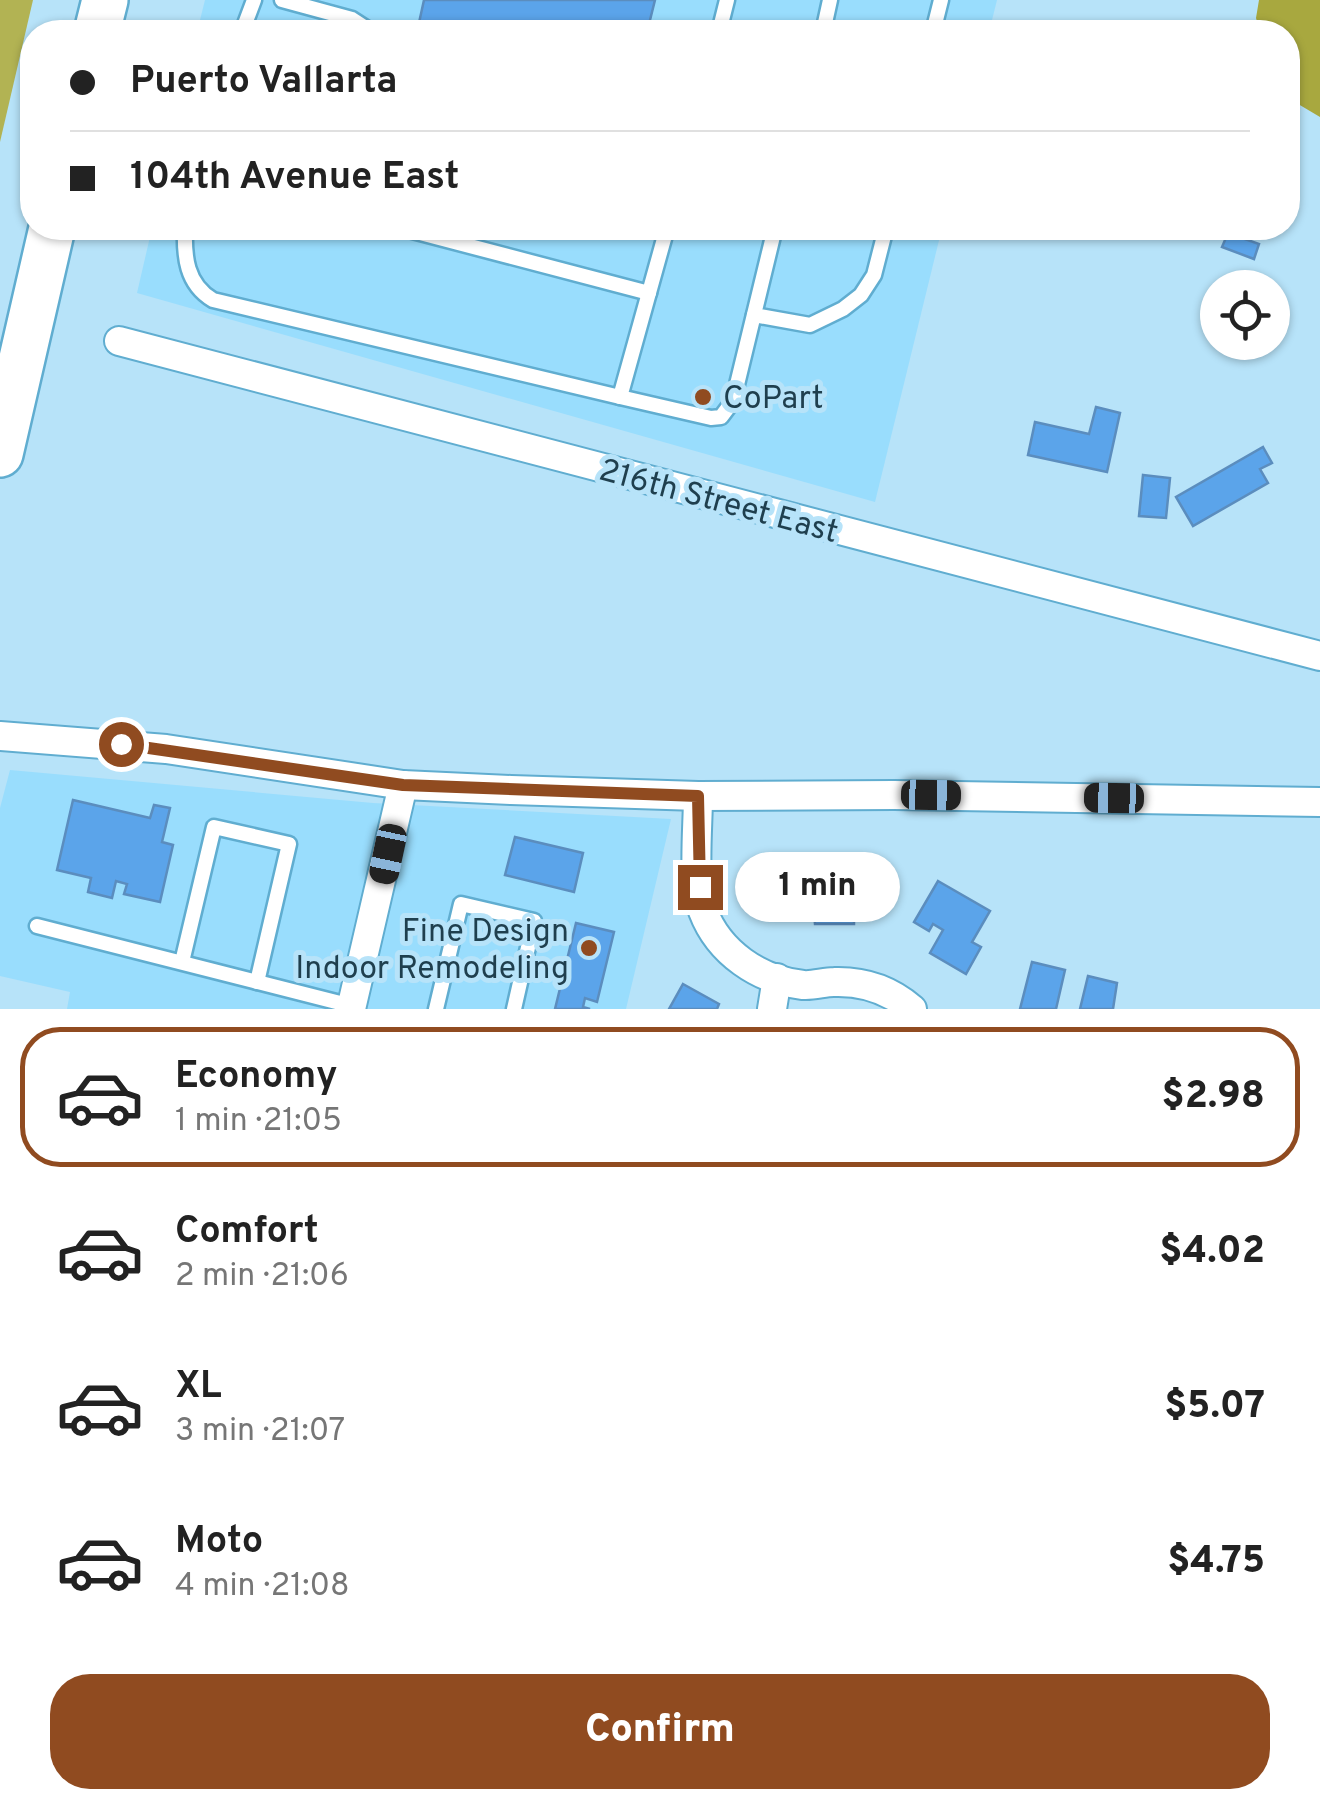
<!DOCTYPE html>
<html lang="en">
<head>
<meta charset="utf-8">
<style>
  body { margin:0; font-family:Overpass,sans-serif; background:#f6f6f6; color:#222; height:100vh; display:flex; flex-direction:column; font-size:38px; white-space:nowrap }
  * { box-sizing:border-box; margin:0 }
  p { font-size:32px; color:#767676 }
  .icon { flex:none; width:55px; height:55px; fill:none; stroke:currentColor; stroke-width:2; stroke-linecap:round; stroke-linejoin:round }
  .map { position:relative; height:1009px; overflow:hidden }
  .details { display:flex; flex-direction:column; background:#fff; flex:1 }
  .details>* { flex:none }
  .top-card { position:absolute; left:20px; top:20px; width:1280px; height:220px; border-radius:40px; box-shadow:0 2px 8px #0004; display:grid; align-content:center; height:220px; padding:0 50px; background:#fff }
  .fabs { position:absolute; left:1200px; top:270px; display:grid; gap:20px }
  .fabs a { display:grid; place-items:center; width:90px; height:90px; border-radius:50%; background:#fff; box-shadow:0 2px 8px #0004; font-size:50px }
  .end { position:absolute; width:45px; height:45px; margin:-22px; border:12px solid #904b20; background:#fff; box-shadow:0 0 0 5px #fff }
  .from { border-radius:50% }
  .bubble { position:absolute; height:70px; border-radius:35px; background:#fff; box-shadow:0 2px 8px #0004; font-size:32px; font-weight:800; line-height:70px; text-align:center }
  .car { position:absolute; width:30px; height:60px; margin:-30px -15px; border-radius:12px; box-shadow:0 0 8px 2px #0007; background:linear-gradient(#222 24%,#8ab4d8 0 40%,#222 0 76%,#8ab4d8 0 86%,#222 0) }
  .top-card b { display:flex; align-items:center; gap:35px; height:95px; font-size:38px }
  .top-card b+b { border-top:2px solid #e0e0e0 }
  .top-card i { width:25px; height:25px; background:#222 }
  ul { padding:18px 0 0; list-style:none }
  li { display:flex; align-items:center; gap:30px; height:140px; margin:0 20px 15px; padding:0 30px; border:5px solid transparent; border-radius:40px }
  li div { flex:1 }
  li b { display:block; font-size:38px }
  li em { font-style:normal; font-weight:800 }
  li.current { border-color:#904b20 }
  li>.icon { width:90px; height:90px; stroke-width:1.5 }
  .button { display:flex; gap:20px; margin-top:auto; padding:20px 50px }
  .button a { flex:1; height:115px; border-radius:40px; background:#904b20; color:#fff; font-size:40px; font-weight:800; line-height:115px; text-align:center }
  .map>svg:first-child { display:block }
  .built { fill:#99ddfd }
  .green { fill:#b2b353 }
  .forest { fill:#a8a83f }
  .building { fill:#5ba4ea; stroke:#5b8dbe; stroke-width:2.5 }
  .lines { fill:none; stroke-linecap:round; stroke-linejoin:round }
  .service-casing { stroke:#60add0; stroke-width:19 }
  .minor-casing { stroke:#60add0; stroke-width:32 }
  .primary-casing { stroke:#60add0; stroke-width:50 }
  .service { stroke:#fff; stroke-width:14 }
  .minor { stroke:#fff; stroke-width:28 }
  .primary { stroke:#fff; stroke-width:45 }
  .route { stroke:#904b20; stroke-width:12 }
  .poi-dot { fill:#904b20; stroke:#b7e3f9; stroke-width:4 }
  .labels { text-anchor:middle; stroke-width:10; stroke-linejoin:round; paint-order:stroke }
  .poi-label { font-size:32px; fill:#1f3f4e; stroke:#b7e3f9; text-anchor:start }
  .street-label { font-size:32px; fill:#1f3f4e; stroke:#b7e3f9 }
</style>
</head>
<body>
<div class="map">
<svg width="1320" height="1009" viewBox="0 0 1320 1009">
  <rect width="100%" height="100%" fill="#b7e3f9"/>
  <g class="built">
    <path d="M205 0H997L989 32H197Z"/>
    <path d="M152 228H942L875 502 137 293Z"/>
    <path d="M10 770 373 803 671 819 626 1009H67L70 992 0 976V808Z"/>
  </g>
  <path class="green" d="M0 0H33L0 142Z"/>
  <path class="forest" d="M1259 0H1320V117L1288 98V32H1260L1256 18Z"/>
  <g class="building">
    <path d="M424 0H655L647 32H417Z"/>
    <path d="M1228 233 1259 244 1254 259 1222 247Z"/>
    <path d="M1096 407 1120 413 1107 472 1028 455 1035 422 1089 434Z"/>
    <path d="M1263 447 1272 463 1260 469 1268 483 1193 526 1176 497Z"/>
    <path d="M1143 475 1170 478 1166 518 1139 516Z"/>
    <path d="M73 800 150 818 154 805 170 808 162 842 173 845 160 902 124 894 127 884 116 881 112 898 88 892 91 878 57 870Z"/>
    <path d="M515 837 583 853 574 892 505 875Z"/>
    <path d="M841 863V896H854V924H815L814 911H786V864Z"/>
    <path d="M938 881 990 911 972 942 981 947 966 974 930 953 943 930 933 924 929 931 914 922Z"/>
    <path d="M576 923 614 932 597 1002 585 998 583 1007 590 1009H555Z"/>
    <path d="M1032 962 1065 970 1056 1009H1020Z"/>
    <path d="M1088 976 1117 983 1113 1009H1080Z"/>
    <path d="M683 984 719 1004 717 1009H669Z"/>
  </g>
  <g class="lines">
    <g class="service-casing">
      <g id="service">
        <path d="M282 0 352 19 372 32"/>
        <path d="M242 32 254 0"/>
        <path d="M719 32 727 0"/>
        <path d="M823 32 830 0"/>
        <path d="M933 32 941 0"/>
        <path d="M185 228C184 256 186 284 213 300L620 397"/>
        <path d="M401 228 649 293"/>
        <path d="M667 228 620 397 711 418 721 417 733 401 775 228"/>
        <path d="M754 315 810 325 843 309 861 295 874 275 886 228"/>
        <path d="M37 926 352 1006"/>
        <path d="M182 962 214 827 289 844 257 982"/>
        <path d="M436 1009 461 904 534 921 514 1009"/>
      </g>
    </g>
    <g class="minor-casing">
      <g id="minor">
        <path d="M119 341 1320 656"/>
        <path d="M0 736 166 749 403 785 511 790 698 796 894 795 1320 802"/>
        <path d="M698 796C698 828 692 882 703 911 719 953 759 980 803 985 813 986 824 982 834 982 864 981 890 990 912 1009"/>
        <path d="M351 1009 403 785"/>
        <path d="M772 1009 777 978"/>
      </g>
    </g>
    <g class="primary-casing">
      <g id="primary">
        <path d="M97 32 105 0"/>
        <path d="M0 454 52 228"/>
      </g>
    </g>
    <use href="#service" class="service"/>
    <use href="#minor" class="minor"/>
    <use href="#primary" class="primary"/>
  </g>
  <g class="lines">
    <path class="route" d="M121 744 403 785 698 796 700 887"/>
  </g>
  <g class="poi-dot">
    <circle cx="703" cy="397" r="10"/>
    <circle cx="589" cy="948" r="10"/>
  </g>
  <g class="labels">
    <g class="poi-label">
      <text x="723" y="408">CoPart</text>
      <text x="569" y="941" text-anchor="end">Fine Design<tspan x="569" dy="37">Indoor Remodeling</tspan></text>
    </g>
    <g class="street-label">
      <text transform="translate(719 500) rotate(15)" y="11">216th Street East</text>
    </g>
  </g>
</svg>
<div class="fabs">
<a><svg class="icon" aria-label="locate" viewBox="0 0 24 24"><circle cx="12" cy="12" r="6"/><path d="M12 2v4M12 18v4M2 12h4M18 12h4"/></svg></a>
</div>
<i class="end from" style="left:121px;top:744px"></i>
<i class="end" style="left:700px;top:887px"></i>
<div class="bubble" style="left:735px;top:852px;width:165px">1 min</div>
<i class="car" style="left:931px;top:795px;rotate:91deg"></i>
<i class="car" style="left:1114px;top:798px;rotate:271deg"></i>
<i class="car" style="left:388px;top:854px;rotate:192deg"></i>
<div class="top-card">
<b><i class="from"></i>Puerto Vallarta</b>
<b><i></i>104th Avenue East</b>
</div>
</div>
<section class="details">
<ul>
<li class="current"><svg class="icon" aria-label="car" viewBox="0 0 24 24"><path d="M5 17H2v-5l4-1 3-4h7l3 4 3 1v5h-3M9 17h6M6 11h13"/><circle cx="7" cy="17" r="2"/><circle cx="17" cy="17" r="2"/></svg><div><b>Economy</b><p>1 min · 21:05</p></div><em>$2.98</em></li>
<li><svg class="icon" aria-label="car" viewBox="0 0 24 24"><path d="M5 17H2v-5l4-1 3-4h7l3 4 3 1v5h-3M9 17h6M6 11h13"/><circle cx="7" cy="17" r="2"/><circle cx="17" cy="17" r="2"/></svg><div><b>Comfort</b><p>2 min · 21:06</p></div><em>$4.02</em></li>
<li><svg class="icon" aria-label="car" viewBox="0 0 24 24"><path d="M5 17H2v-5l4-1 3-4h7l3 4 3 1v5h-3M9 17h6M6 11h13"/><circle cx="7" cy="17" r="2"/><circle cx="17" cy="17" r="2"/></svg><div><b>XL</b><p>3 min · 21:07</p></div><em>$5.07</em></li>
<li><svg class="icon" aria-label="car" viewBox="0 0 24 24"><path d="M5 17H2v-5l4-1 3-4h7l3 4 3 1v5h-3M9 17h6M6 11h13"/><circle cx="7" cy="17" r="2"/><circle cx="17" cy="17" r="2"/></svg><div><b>Moto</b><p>4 min · 21:08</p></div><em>$4.75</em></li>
</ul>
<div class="button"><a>Confirm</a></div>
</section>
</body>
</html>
